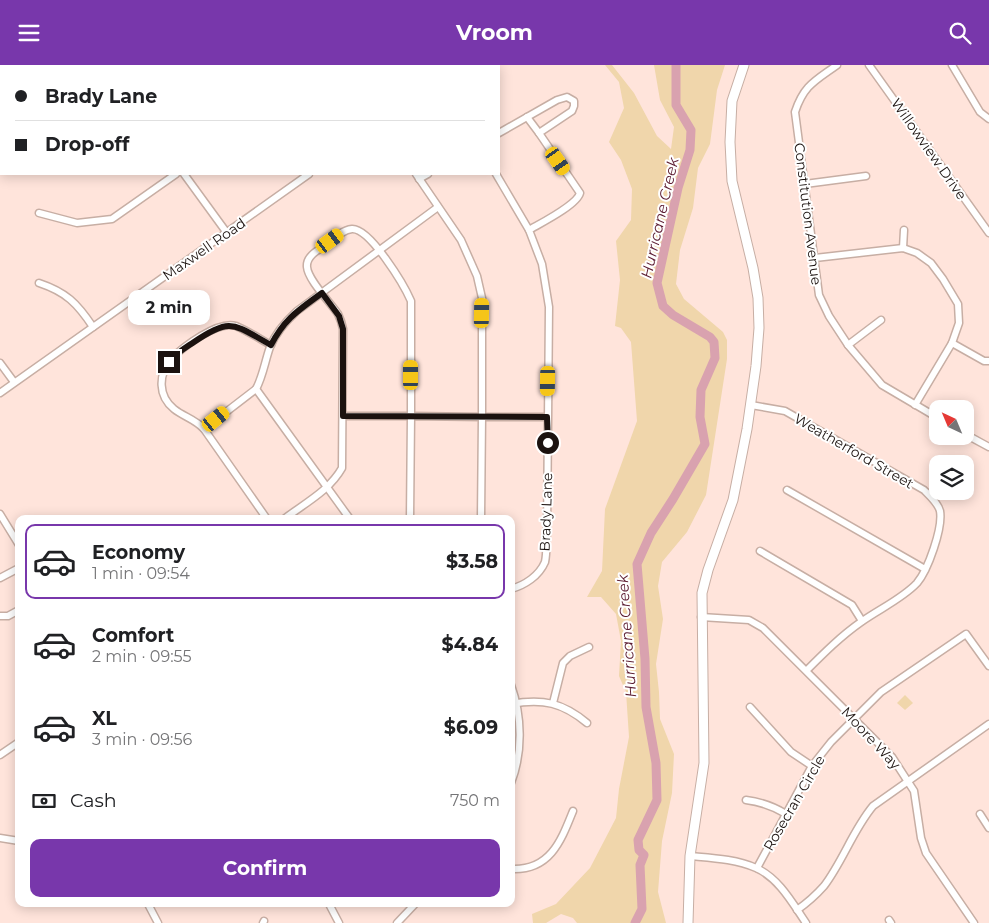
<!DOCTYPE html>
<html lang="en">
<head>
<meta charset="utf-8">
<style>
  body { margin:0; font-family:Montserrat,sans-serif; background:#f2f2f2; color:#202124; height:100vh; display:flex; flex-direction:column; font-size:19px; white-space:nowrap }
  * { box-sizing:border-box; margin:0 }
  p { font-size:16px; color:#757577 }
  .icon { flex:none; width:28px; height:28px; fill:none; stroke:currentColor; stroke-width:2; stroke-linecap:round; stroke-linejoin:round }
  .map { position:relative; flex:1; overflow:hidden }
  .sheet { position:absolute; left:15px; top:450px; width:500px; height:392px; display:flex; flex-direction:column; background:#fff; border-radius:10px; box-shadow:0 2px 12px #0003 }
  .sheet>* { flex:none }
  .banner { position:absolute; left:0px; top:0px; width:500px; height:110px; box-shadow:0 2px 12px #0003; display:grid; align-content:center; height:110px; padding:0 15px; background:#fff }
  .needle { width:32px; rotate:316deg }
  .controls { position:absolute; left:929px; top:335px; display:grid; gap:10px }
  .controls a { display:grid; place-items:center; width:45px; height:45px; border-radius:10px; background:#fff; box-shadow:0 2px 12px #0003; font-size:25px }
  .end { position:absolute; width:22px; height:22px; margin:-11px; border:6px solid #1b120f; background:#fff; box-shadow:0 0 0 2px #fff }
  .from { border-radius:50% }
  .bubble { position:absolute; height:35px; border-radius:10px; background:#fff; box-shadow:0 2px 12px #0003; font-size:16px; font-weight:700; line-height:35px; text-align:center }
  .car { position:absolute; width:15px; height:30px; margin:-15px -8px; border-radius:6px; box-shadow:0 0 4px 1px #0007; background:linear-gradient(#f5c518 24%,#345 0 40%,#f5c518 0 76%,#345 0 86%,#f5c518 0) }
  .banner b { display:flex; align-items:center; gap:18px; height:48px; font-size:19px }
  .banner b+b { border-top:1px solid #e0e0e0 }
  .banner i { width:12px; height:12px; background:#202124 }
  ul { padding:9px 0 0; list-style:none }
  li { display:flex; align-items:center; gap:15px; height:75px; margin:0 10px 8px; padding:0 5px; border:2px solid transparent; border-radius:10px }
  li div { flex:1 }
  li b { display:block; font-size:19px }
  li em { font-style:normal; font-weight:700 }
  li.active { border-color:#7837ab }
  li>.icon { width:45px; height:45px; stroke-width:1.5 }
  .pay { display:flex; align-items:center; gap:12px; height:55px; padding:0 15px; font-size:19px }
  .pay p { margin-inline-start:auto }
  .cta { display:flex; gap:10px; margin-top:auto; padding:10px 15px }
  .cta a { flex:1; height:58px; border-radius:10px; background:#7837ab; color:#fff; font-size:20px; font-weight:700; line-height:58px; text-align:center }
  header { display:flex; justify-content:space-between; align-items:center; height:65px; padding:0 15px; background:#7837ab; color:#fff; font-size:22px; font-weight:700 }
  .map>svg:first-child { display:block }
  .green { fill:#f0d6ab }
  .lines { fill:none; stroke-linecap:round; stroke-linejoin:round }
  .river { stroke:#d9a2af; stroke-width:9 }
  .minor-casing { stroke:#c7aea4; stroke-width:9 }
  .major-casing { stroke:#c7aea4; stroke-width:11 }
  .minor { stroke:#fff; stroke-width:6 }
  .major { stroke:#fff; stroke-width:9 }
  .route { stroke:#1b120f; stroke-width:6 }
  .labels { text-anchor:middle; stroke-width:4; stroke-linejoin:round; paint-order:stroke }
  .street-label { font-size:14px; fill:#1b120f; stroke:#fff }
  .water-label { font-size:15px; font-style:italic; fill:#5b1b30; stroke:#fff }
</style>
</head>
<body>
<header><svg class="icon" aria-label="menu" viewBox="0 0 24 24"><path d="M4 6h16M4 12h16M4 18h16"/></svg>Vroom<svg class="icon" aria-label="search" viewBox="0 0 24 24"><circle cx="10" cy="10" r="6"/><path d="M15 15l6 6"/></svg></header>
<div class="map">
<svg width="989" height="858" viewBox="0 0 989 858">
  <rect width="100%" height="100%" fill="#ffe4db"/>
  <g class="green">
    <path d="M605 0H612L634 28 657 71 671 84 674 62 660 35 654 0H725L717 25 710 79 698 103 693 143 680 185 676 219 684 234 723 267 727 275V294L706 430 687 467 662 497 658 521 663 554 656 599 659 627 660 654 674 689 672 728 662 776 658 827 666 858H577L573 853 561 849 546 858H533L532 849 556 839 590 803 616 753 619 724 629 672 626 627 619 611 621 576 616 549 601 532H587L602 506 605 444 637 356 631 277 621 263 615 261 620 215 616 176 631 155 632 124 621 95 609 77 624 43 619 17Z"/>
    <path d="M905 630 913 638 905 645 897 638Z"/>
  </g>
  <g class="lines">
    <path class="river" d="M635 858 642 844 640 800 644 790 639 785 638 775 657 735 656 698 646 642 645 594 637 499 651 468 673 434 705 379 700 352 701 325 715 293 714 277 710 272 673 250 663 241 657 218 678 123 690 85 691 65 676 40V0"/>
    <g class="minor-casing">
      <g id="minor">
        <path d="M83 0 86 1"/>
        <path d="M265 0 266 1"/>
        <path d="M307 0 308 1"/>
        <path d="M341 0 342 1"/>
        <path d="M837 0C815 16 804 20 795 47L819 230 829 251 848 280 882 320 938 353"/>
        <path d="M869 0 989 168"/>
        <path d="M952 0 980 47 989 54"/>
        <path d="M21 1 22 0"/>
        <path d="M150 1 154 0"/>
        <path d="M319 1 321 0"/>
        <path d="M373 1 374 0"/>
        <path d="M481 1 483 0"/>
        <path d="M0 8 1 9"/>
        <path d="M0 42 1 39"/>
        <path d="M0 50 1 51"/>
        <path d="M527 52 539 68"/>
        <path d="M499 68 557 35 567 32 574 36V41L572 46 539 68 580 128C577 140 541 158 529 165L542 199 549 242 547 468C546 476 547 488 545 497 539 511 525 520 511 524"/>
        <path d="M184 109 227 168"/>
        <path d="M416 109 461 175 477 211 482 233V352H547"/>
        <path d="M496 109 529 165"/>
        <path d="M419 114 428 109"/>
        <path d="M805 119 866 111"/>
        <path d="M39 148 77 158 112 154 176 109"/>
        <path d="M903 183 904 165"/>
        <path d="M815 193 903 183 917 188 931 198 943 214 958 239 959 258 952 278 915 340"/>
        <path d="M39 218C66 227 77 238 93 262"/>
        <path d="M952 278 984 296H989"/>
        <path d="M848 280 881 255"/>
        <path d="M0 298 14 317"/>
        <path d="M256 324 350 454"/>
        <path d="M0 328 309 109"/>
        <path d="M751 340 785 346 924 425C930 431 938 438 940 446 943 463 928 505 917 518 902 534 879 544 861 557 841 571 824 588 807 605"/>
        <path d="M204 364 256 324C263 311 265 296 270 282 276 267 286 256 297 246L438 142"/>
        <path d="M965 369 989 382"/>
        <path d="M787 425 925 504"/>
        <path d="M0 449 19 480"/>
        <path d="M267 454 204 364C195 354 184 352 174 344 158 331 158 310 171 294 183 282 218 255 236 261 248 266 260 274 271 280"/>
        <path d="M284 454C305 438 329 426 342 403L343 264C342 259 340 253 338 249 330 237 308 215 307 202 306 191 318 185 326 180 333 174 342 165 352 164 370 163 404 220 411 236V351H343"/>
        <path d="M410 454 411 351 482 352 481 454"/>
        <path d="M760 486 852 540 862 556"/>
        <path d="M0 513 19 503"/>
        <path d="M0 551H8L19 545"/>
        <path d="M701 552 749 555 763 563 892 692 914 726 921 773 926 788 974 858"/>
        <path d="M511 620C522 651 523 687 511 718"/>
        <path d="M553 638 563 598 570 591 589 582"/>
        <path d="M511 639C543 633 563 638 587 658"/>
        <path d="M750 642 791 687 812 701"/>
        <path d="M0 690 19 677"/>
        <path d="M746 735C762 737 773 741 786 749"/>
        <path d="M980 749 989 763"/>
        <path d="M0 773 19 776"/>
        <path d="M690 791C712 793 736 794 756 803 779 813 793 839 806 858"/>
        <path d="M757 803 812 701 831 677 881 627 966 569 989 601"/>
        <path d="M511 804C550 806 561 776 573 746"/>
        <path d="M148 839 158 858"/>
        <path d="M329 839 339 858"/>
        <path d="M797 845C807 838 816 830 824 821 843 796 853 765 873 741L989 659"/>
        <path d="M889 855 891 858"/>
        <path d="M263 858 264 856"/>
        <path d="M397 858 415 839"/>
      </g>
    </g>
    <g class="major-casing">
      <path id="major" d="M688 858 690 791 704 698 702 528 708 505 733 435 747 364 756 301 759 263 758 233 753 203 732 116 730 77 732 36 744 0"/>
    </g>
    <use href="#minor" class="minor"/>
    <use href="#major" class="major"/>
  </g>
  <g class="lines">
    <path class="route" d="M169 297C176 288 185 283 194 277 232 251 234 260 271 280 285 253 299 245 322 228L339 251 343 264V351L547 352 548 378"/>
  </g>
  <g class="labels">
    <g class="street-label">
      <text transform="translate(929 84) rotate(55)" y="5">Willowview Drive</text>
      <text transform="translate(808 149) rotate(83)" y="5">Constitution Avenue</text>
      <text transform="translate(204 184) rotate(-35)" y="5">Maxwell Road</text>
      <text transform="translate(854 386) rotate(30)" y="5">Weatherford Street</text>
      <text transform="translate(546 447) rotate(-88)" y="5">Brady Lane</text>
      <text transform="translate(871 673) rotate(47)" y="5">Moore Way</text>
      <text transform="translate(794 738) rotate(-60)" y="5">Rosecran Circle</text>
    </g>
    <g class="water-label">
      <text transform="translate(660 153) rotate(-77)" y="5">Hurricane Creek</text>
      <text transform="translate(627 571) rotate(-94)" y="5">Hurricane Creek</text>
    </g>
  </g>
</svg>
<div class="controls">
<a><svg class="needle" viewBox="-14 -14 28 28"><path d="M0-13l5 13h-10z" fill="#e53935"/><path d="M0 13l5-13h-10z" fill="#757577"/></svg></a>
<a><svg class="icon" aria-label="layers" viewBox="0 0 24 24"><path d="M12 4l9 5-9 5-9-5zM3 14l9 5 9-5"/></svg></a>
</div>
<i class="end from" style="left:548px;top:378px"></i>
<i class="end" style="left:169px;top:297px"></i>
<div class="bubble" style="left:128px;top:225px;width:82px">2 min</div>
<i class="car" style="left:558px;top:96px;rotate:145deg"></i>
<i class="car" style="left:330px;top:176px;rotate:54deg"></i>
<i class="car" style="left:482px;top:248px;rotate:1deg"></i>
<i class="car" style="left:411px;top:310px;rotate:0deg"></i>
<i class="car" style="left:548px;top:316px;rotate:181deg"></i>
<i class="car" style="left:216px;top:354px;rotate:51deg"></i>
<div class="banner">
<b><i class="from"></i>Brady Lane</b>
<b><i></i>Drop-off</b>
</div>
<section class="sheet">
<ul>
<li class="active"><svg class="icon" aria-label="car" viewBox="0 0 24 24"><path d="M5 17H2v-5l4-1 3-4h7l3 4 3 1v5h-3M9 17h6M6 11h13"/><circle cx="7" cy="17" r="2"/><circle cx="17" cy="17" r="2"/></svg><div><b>Economy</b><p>1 min · 09:54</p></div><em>$3.58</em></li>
<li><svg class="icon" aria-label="car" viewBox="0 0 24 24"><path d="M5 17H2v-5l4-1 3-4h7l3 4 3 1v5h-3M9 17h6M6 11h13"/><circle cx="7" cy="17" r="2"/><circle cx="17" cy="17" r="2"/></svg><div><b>Comfort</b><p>2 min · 09:55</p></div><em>$4.84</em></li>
<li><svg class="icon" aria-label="car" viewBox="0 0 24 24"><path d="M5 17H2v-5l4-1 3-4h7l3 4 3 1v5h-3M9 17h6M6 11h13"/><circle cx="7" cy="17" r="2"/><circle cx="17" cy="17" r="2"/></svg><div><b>XL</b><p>3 min · 09:56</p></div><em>$6.09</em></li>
</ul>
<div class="pay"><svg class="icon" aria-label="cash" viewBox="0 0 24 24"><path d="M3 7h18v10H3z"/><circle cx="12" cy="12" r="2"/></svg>Cash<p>750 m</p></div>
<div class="cta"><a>Confirm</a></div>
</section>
</div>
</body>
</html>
